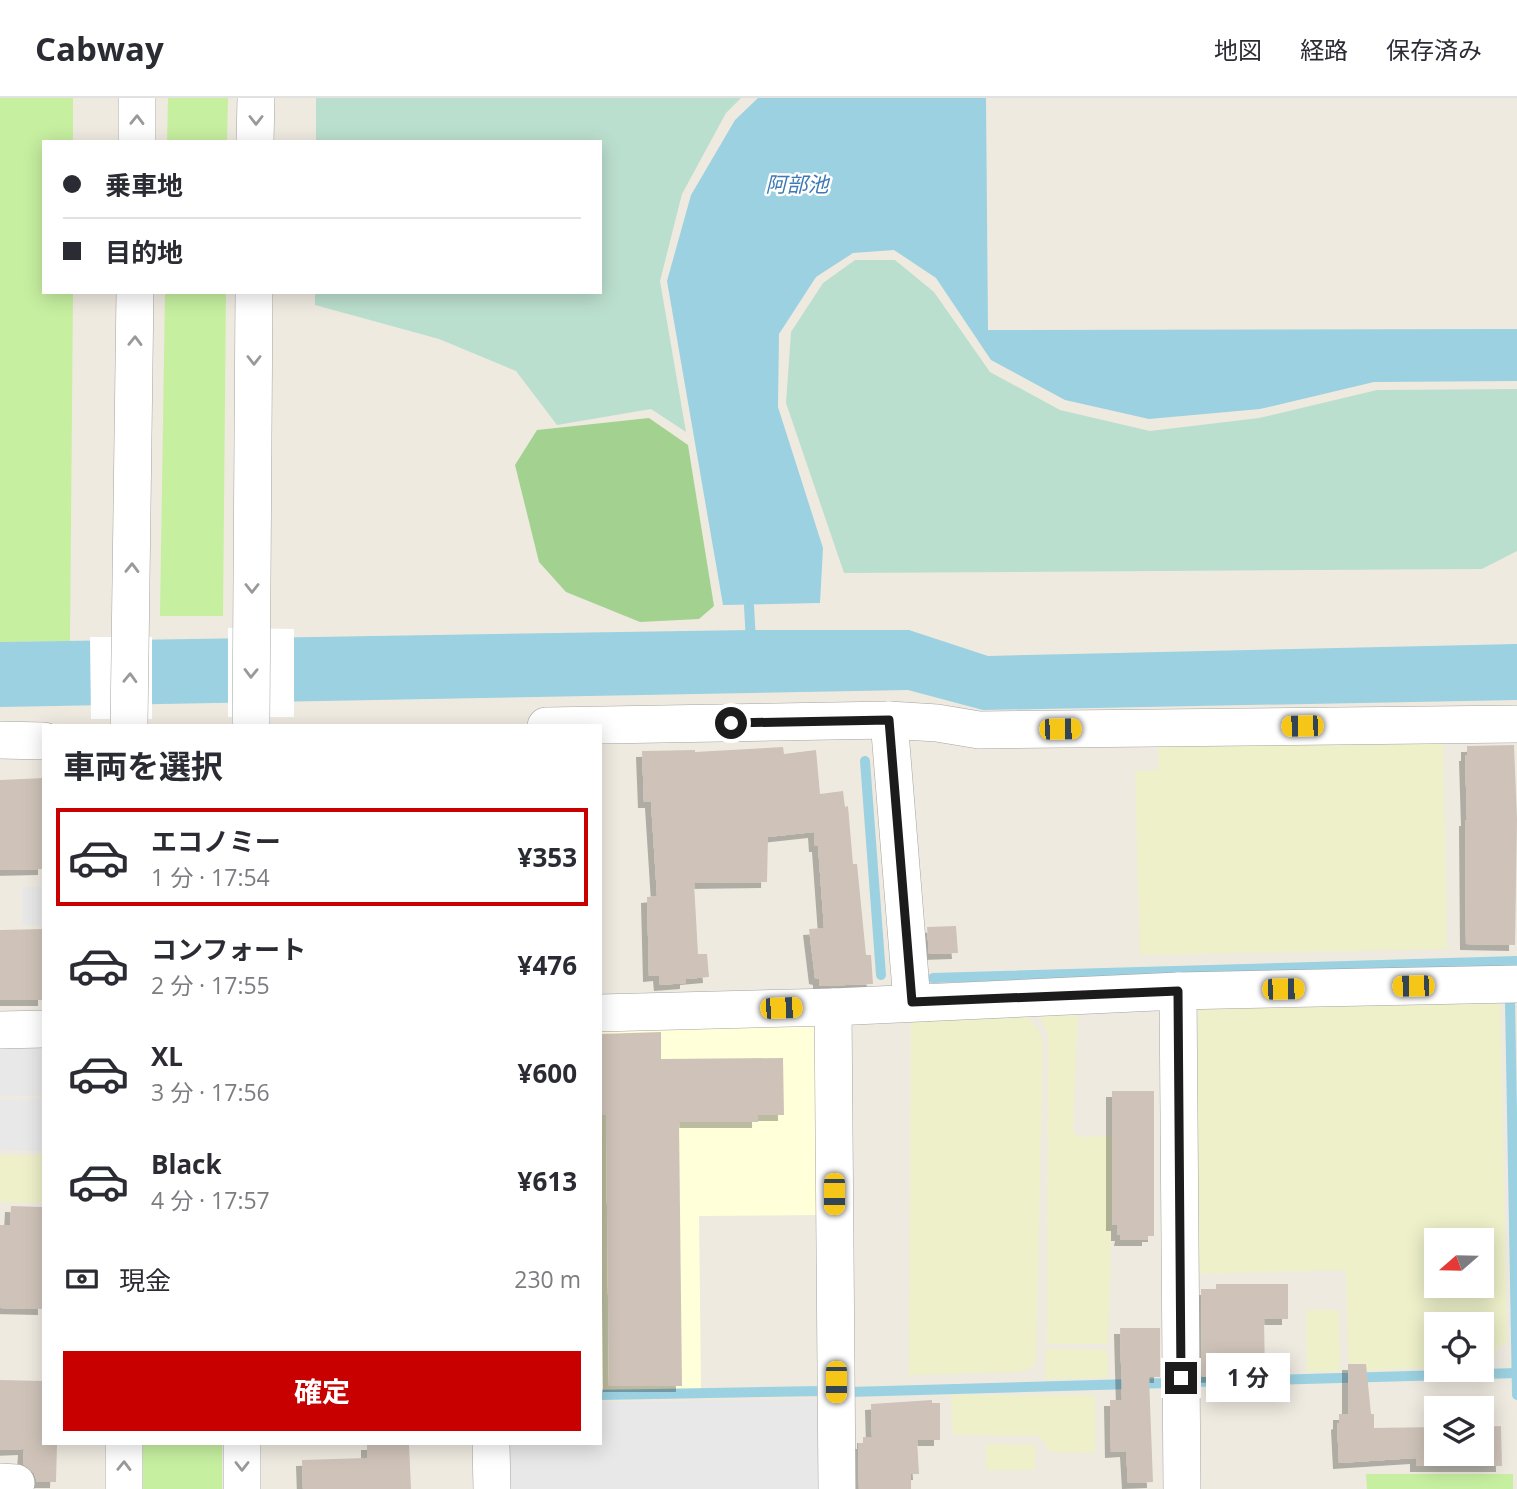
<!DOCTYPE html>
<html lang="ja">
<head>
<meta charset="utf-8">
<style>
  body { margin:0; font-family:"Open Sans","Noto Sans JP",sans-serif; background:#f7f7f7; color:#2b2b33; height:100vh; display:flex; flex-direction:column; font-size:26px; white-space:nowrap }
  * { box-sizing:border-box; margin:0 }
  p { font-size:23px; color:#7c7c81 }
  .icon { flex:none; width:38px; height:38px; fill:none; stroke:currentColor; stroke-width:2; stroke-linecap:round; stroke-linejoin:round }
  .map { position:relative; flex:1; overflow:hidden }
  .panel { position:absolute; left:42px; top:626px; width:560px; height:721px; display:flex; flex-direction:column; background:#fff; border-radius:0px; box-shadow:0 4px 18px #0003 }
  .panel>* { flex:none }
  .hud { position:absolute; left:42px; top:42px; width:560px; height:154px; border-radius:0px; box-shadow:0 4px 18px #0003; display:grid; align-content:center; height:154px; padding:0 21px; background:#fff }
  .needle { width:46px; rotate:250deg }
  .controls { position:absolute; left:1424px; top:1130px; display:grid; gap:14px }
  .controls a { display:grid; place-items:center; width:70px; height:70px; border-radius:0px; background:#fff; box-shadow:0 4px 18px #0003; font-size:35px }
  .end { position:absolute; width:32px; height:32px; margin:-16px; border:9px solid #1c1c1c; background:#fff; box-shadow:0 0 0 4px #fff }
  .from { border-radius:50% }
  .bubble { position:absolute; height:49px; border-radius:0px; background:#fff; box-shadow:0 4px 18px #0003; font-size:23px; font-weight:700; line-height:49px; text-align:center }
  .car { position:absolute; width:21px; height:42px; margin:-21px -10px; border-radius:9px; box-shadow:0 0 5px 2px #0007; background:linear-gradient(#f5c518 24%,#345 0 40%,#f5c518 0 76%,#345 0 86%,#f5c518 0) }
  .hud b { display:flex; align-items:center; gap:24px; height:66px; font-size:26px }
  .hud b+b { border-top:2px solid #e1e1e2 }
  .hud i { width:18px; height:18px; background:#2b2b33 }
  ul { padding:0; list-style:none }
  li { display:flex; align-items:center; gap:21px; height:98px; margin:0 14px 10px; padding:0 7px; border:4px solid transparent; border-radius:0px }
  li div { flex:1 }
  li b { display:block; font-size:26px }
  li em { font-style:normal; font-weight:700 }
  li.on { border-color:#c80100 }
  li>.icon { width:63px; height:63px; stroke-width:1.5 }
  h2 { padding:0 21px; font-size:32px; line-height:84px }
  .pay { display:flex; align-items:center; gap:18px; height:77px; padding:0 21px; font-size:26px }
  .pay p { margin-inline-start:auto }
  .primary-button { display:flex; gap:14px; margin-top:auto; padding:14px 21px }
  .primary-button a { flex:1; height:80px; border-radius:0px; background:#c80100; color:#fff; font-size:28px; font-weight:700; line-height:80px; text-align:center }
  header { display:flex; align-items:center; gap:42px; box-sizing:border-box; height:98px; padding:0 35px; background:#fff; border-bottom:2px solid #e1e1e2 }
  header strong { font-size:33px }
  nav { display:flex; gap:38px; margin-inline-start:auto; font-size:24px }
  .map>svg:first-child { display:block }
  .education { fill:#ffffd9 }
  .farmland { fill:#edf0c9; fill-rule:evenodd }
  .grass { fill:#c6efa0 }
  .forest { fill:#a3d290 }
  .wetland { fill:#bbdfce }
  .parking { fill:#e8e8e8 }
  .water { fill:#9bd1e1 }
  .pier { fill:#fff }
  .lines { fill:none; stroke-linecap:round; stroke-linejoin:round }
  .stream { stroke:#9bd1e1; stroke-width:10 }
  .building { fill:#cfc3b9; filter:url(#shadow) }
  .minor-casing { stroke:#a3a3a3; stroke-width:38 }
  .minor { stroke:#fff; stroke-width:37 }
  .oneway { stroke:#999 }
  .route { stroke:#1c1c1c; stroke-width:9 }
  .labels { text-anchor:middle; stroke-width:5; stroke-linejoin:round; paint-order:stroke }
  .water-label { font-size:21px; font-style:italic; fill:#3f79b4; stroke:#fff }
</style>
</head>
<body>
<header>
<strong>Cabway</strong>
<nav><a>地図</a><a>経路</a><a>保存済み</a></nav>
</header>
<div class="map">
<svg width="1517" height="1391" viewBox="0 0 1517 1391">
  <defs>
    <filter id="shadow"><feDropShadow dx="-6" dy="6" stdDeviation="0" flood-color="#0004"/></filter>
  </defs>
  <rect width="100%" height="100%" fill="#efeae0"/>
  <path class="education" d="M815 925 825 1117 699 1118 701 1291H600V926Z"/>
  <g class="farmland">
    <path d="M1443 639 1447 851 1140 857 1135 673 1158 672 1159 643Z"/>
    <path d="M1500 901 1507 1246 1499 1248 1494 1259 1482 1260V1227H1437V1269L1352 1273 1348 1259 1346 1172 1196 1176 1198 906ZM1437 1143H1482V1188H1437Z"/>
    <path d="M1078 914 1073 1031 1075 1036 1081 1039 1114 1038 1108 1246H1047L1048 938 1039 915Z"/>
    <path d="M1026 916 1038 932 1043 944 1036 1263 1031 1270 1019 1274 909 1277 911 921Z"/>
    <path d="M0 1057H44V1105L0 1104Z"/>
    <path d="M1306 1212H1339L1340 1273 1307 1274Z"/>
    <path d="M1046 1251 1107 1252 1108 1280 1045 1281Z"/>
    <path d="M951 1297H1095V1355L1051 1354 1039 1338 953 1337Z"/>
    <path d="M986 1346 1036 1347 1035 1372H986Z"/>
  </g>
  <g class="grass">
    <path d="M0 0H73V44H44V194H73L70 543 0 544Z"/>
    <path d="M168 0H228L227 44H167Z"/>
    <path d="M165 194H226L223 518H160Z"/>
    <path d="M143 1346H222V1391H142Z"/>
    <path d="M1366 1376H1513V1391H1367Z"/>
  </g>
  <path class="forest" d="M649 320 688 347 714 508 699 521 640 524 566 494 539 464 515 367 537 332Z"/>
  <g class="wetland">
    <path d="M316 0H741L726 15 682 96 660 183 686 334 651 311 557 327 516 273 439 241 315 207V194H600V44H316Z"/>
    <path d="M855 162H895L934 194 990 274 1060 312 1150 333 1259 320 1377 292 1517 291V453L1482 471 844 475 786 305 791 234 823 185Z"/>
  </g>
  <g class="parking">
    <rect x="22" y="789" width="22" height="38"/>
    <path d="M44 949V998H0V950Z"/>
    <path d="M44 1001V1053L0 1052V1002Z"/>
    <path d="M818 1301 820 1391H504L503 1346H600V1304Z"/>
  </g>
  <g class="water">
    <path d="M758 0H986L988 232 1517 231V283L1374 284 1260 311 1149 321 1065 302 991 262 936 180 894 152 853 155 816 179 779 236 778 309 823 450 820 505 723 507 667 183 691 97 735 22Z"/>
    <path d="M750 532H909L988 558 1517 546V602L983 612 908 592 0 609V544Z"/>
  </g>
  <g class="pier">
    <path d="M228 530 294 531V619H228Z"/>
    <path d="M90 539H152V621H91Z"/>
  </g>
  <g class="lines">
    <g class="stream">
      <path d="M749 508 751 544"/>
      <path d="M865 663 881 877"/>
      <path d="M933 880 1517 863"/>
      <path d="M1510 903 1517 1297"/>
      <path d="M1195 1284 1517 1275"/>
      <path d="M849 1294 1168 1285"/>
      <path d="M600 1297 824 1293V1300"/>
    </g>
  </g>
  <g class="building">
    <path d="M1514 647 1517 721 1515 847 1466 846 1465 722H1467L1465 657H1467V648Z"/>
    <path d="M783 649 784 656 816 652 820 696 843 693 845 709 848 708 853 766H857L866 857H871L873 886 819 888V881L815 880 809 831 824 830 818 748H815L814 734 768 739 767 784 694 785 698 856H707L709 879 686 881V885L660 887 659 877 649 878 647 799 657 798 651 704H644L642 653 695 652V654Z"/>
    <path d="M44 680V771L0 772V682Z"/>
    <path d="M956 828 958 855 929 856 927 829Z"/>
    <path d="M44 831V902H0V832Z"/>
    <path d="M661 934V961L783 960 784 1017H758V1024H679L682 1288H609L606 1017H600V936Z"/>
    <path d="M1112 993H1154V1138H1148V1142H1120L1121 1137H1117V1127H1112Z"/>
    <path d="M11 1108 42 1109 44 1211 0 1210V1127H10Z"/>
    <path d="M1216 1186H1288V1221H1264L1265 1277 1202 1279 1201 1191H1216Z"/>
    <path d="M1120 1230H1160V1279H1149L1153 1384 1128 1385 1126 1353 1111 1354 1110 1302H1122Z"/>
    <path d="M1348 1266H1366L1371 1316H1374V1330L1437 1329V1356H1482V1329L1501 1328 1502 1368H1416V1360L1339 1365 1337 1326 1339 1325V1316H1348Z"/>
    <path d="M0 1282 44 1283V1346H57L56 1384H37L34 1375 23 1366 24 1351 0 1352Z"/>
    <path d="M932 1302V1305H940V1342H917L919 1376H911V1391H859L858 1345H863V1339H872L871 1306Z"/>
    <path d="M367 1346H409L411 1391H303L302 1362 367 1360Z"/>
  </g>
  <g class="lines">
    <g class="minor-casing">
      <g id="minor">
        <path d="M137 44V0"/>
        <path d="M255 44 256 0"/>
        <path d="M889 622 912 904"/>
        <path d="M129 628 135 194"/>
        <path d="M251 628 254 194"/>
        <path d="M546 628 889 622 937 625 979 632 1517 626"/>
        <path d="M0 642 44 643"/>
        <path d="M1178 893 1182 1391"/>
        <path d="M833 909 837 1391"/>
        <path d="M600 915 833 909 1178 893 1517 886"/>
        <path d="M0 932 44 931"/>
        <path d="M491 1346 492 1391"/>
        <path d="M0 1384 16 1385"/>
        <path d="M124 1391V1346"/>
        <path d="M242 1391V1346"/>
      </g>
    </g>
    <use href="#minor" class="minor"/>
  </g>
  <defs><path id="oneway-chevron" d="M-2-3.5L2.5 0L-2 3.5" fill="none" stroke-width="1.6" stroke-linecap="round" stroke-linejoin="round" transform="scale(1.75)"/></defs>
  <g class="oneway">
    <use href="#oneway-chevron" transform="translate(137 22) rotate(-89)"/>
    <use href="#oneway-chevron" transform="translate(256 22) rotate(90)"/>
    <use href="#oneway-chevron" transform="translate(135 243) rotate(-89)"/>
    <use href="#oneway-chevron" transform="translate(254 262) rotate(90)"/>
    <use href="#oneway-chevron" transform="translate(132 470) rotate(-89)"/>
    <use href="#oneway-chevron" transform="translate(252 490) rotate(90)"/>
    <use href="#oneway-chevron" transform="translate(251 575) rotate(91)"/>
    <use href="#oneway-chevron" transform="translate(130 580) rotate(-88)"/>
    <use href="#oneway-chevron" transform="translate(124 1368) rotate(-89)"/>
    <use href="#oneway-chevron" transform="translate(242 1368) rotate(90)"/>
  </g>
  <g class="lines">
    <path class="route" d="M731 625 889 622 912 904 1178 893 1181 1280"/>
  </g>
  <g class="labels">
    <g class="water-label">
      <text x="797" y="94">阿部池</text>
    </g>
  </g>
</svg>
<div class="controls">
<a><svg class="needle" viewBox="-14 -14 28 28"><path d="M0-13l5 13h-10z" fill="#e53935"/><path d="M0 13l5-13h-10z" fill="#7c7c81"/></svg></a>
<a><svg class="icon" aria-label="locate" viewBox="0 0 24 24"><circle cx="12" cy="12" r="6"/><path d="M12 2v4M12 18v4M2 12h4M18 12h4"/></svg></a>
<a><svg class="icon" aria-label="layers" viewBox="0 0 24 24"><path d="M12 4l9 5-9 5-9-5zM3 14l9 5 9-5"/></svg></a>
</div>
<i class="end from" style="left:731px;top:625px"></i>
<i class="end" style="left:1181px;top:1280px"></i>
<div class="bubble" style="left:1206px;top:1255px;width:84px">1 分</div>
<i class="car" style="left:1302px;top:628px;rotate:269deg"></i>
<i class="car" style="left:1060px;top:631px;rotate:89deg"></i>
<i class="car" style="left:1413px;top:888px;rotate:269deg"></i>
<i class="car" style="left:1283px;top:891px;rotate:89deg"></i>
<i class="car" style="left:781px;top:910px;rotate:88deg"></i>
<i class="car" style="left:834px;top:1096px;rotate:180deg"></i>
<i class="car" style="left:836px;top:1284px;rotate:180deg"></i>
<div class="hud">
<b><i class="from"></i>乗車地</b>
<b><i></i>目的地</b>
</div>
<section class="panel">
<h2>車両を選択</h2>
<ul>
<li class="on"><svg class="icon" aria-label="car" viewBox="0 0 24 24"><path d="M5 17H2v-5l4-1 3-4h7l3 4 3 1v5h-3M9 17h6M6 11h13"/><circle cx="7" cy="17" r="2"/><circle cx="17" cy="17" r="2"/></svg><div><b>エコノミー</b><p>1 分 · 17:54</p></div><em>¥353</em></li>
<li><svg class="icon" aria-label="car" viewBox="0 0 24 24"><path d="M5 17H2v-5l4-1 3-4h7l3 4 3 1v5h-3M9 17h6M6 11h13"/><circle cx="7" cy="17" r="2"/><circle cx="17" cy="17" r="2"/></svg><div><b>コンフォート</b><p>2 分 · 17:55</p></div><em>¥476</em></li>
<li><svg class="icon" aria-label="car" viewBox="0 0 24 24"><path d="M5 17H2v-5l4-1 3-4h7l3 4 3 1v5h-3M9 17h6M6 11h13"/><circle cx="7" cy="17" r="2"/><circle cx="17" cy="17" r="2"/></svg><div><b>XL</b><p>3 分 · 17:56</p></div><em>¥600</em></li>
<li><svg class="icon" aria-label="car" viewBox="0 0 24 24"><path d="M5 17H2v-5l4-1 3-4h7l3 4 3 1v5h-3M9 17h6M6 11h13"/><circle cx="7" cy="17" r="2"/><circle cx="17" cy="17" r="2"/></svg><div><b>Black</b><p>4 分 · 17:57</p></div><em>¥613</em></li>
</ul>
<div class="pay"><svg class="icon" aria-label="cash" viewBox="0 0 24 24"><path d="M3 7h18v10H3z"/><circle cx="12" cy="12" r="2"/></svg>現金<p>230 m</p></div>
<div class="primary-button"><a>確定</a></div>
</section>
</div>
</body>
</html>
